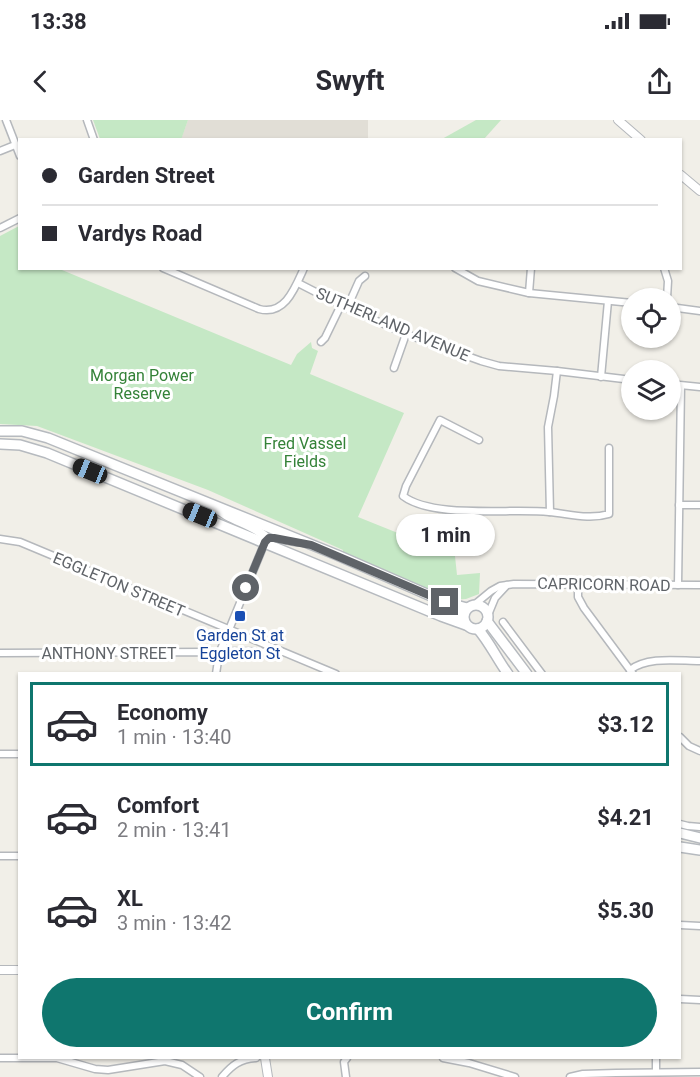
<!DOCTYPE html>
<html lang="en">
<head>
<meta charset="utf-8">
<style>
  body { margin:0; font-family:Roboto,sans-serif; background:#f2f2f3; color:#2b2b33; height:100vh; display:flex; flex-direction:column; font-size:22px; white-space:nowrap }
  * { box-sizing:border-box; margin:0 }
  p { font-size:20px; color:#7c7c81 }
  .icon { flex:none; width:33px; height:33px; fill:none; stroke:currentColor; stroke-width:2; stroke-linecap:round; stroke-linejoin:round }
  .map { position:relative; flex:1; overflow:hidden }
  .drawer { position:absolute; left:18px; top:552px; width:663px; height:387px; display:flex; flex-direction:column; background:#fff; border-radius:0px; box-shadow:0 2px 4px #0004 }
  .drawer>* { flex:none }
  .banner { position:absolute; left:18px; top:18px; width:664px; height:132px; border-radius:0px; box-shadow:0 2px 4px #0004; display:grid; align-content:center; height:132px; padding:0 24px; background:#fff }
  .controls { position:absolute; left:621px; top:168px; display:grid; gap:12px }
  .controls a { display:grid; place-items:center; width:60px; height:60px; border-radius:50%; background:#fff; box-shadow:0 2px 4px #0004; font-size:30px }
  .end { position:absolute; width:27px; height:27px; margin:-14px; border:8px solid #5f6368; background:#fff; box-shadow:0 0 0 3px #fff }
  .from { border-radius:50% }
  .bubble { position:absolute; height:42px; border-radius:21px; background:#fff; box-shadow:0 2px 4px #0004; font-size:20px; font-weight:700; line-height:42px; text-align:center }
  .car { position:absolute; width:18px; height:36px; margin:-18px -9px; border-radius:8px; box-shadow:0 0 4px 2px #0007; background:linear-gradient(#222 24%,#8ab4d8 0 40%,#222 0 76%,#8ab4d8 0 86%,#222 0) }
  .banner b { display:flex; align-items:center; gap:21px; height:57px; font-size:22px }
  .banner b+b { border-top:2px solid #e1e1e2 }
  .banner i { width:15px; height:15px; background:#2b2b33 }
  ul { padding:10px 0 0; list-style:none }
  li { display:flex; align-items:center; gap:18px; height:84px; margin:0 12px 9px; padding:0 12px; border:3px solid transparent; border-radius:0px }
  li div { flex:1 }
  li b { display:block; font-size:22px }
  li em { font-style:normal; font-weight:700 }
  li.active { border-color:#0f766e }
  li>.icon { width:54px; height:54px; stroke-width:1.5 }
  .button { display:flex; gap:12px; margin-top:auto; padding:12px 24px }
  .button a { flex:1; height:69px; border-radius:36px; background:#0f766e; color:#fff; font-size:24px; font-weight:700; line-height:69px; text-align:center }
  .status { display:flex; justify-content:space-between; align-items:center; height:42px; padding:0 30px; background:#fff; direction:ltr }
  .status svg { height:16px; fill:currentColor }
  header { display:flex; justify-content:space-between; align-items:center; height:78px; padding:0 24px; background:#fff; font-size:27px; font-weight:700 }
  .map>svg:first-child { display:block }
  .education { fill:#e1ded6 }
  .green { fill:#c5e8c5 }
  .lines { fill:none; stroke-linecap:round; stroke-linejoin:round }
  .minor-casing { stroke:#b5b8bc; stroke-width:9 }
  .tertiary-casing { stroke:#b5b8bc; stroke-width:10 }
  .secondary-casing { stroke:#b6babf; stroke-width:12 }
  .minor { stroke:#fff; stroke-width:6 }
  .tertiary { stroke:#fff; stroke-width:8 }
  .secondary { stroke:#fff; stroke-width:9 }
  .route { stroke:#5f6368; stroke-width:8 }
  .transit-dot { fill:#1a4fb4; stroke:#fff; stroke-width:2 }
  .labels { text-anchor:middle; stroke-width:6; stroke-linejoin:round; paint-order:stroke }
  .street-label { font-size:16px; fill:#5f6368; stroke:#fff }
  .park-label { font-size:16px; fill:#348238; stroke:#fff }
  .transit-label { font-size:16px; fill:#164399; stroke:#fff }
</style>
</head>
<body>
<div class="status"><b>13:38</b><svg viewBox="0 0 49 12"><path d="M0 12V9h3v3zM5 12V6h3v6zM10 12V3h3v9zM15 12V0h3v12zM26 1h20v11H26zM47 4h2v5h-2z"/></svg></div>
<header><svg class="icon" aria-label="back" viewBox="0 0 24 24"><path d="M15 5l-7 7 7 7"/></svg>Swyft<svg class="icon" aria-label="share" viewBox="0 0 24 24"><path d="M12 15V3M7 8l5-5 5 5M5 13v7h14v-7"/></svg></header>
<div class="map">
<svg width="700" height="957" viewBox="0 0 700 957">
  <rect width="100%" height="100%" fill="#f1efe8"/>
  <path class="education" d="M188 0H368V19H181Z"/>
  <g class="green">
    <path d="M93 0H188L181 20 100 19Z"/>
    <path d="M476 0H501L484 19H442Z"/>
    <path d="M19 106 20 148 62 149V150L291 245 297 234 311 222 312 228 318 231 310 254 404 293 358 397 455 436 457 455 480 453 479 474 466 479 451 480 342 433 343 430 208 370 37 306 0 304V116Z"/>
  </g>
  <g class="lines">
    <g class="minor-casing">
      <g id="minor">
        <path d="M6 0 20 36"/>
        <path d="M87 0 94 20"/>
        <path d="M0 31 15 25"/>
        <path d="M0 108 20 98"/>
        <path d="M163 148 259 189C285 196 295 168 304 148"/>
        <path d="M455 148 478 161 529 173 632 183"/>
        <path d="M664 148 668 161 667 178"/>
        <path d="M298 163 341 185 406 214 481 241 499 246 557 251 632 260"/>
        <path d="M529 173 531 148"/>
        <path d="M670 187 700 191"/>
        <path d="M347 188 359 161 365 156"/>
        <path d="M321 222 325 218 341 185"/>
        <path d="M394 248 406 214"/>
        <path d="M601 257 608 181"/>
        <path d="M670 264 700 267"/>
        <path d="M479 320 440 300 406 366 403 376C433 399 511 388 549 392 570 394 589 400 609 394V328"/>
        <path d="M679 385H700"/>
        <path d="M550 392 548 307 554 276 557 251"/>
        <path d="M0 419 20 422 336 554"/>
        <path d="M578 463V477L584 488 633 554"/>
        <path d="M678 465 681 266"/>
        <path d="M474 485 491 471 500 466 514 464 700 465"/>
        <path d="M488 495 495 478 507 465"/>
        <path d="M503 502 542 554"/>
        <path d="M221 529 231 531 282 532"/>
        <path d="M0 533 208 532 219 534"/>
        <path d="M630 550C648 536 678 541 700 541"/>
        <path d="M216 554 219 534 265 422"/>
        <path d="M680 617 689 626 700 631"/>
        <path d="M0 634H20"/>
        <path d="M680 704 688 706 700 707"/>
        <path d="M0 736H20"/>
        <path d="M680 805 700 806"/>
        <path d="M680 879 700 880"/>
        <path d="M0 938H57L95 949 108 950 165 941 182 945 200 957"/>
        <path d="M443 938 469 943 515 957"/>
        <path d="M656 952V938"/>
        <path d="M222 957C232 945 240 939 256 938"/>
        <path d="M346 957 344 942 347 938"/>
        <path d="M570 957 583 954 616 953 700 952"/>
      </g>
    </g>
    <g class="tertiary-casing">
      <g id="tertiary">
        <path d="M618 0 641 20"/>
        <path d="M681 55 700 71"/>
        <path d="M214 386C228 401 251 403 266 417L265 422 268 418H276L298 422"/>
        <path d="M0 850H20"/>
        <path d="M265 938 268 957"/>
      </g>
    </g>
    <g class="secondary-casing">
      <g id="secondary">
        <path d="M0 311H22L48 318 337 435 445 482 467 488"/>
        <path d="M0 324 20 325 47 333 441 496 466 505"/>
        <circle cx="476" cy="497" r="12"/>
        <path d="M487 501 527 554"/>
        <path d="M478 509C490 523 497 539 508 554"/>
        <path d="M680 713 700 718"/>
        <path d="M680 727 700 730"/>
      </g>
    </g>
    <use href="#minor" class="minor"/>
    <use href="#tertiary" class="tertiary"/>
    <use href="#secondary" class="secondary"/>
  </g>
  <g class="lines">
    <path class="route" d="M246 468 265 422 269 418H274L311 425 445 482"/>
  </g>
  <rect class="transit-dot" x="234" y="490" width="12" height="12" rx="3"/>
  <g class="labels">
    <g class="street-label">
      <text transform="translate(393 204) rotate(23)" y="6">SUTHERLAND AVENUE</text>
      <text transform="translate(119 464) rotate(23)" y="6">EGGLETON STREET</text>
      <text transform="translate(604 464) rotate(1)" y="6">CAPRICORN ROAD</text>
      <text x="109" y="539">ANTHONY STREET</text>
    </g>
    <g class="park-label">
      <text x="142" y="261">Morgan Power<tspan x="142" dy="18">Reserve</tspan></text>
      <text x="305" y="329">Fred Vassel<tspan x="305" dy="18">Fields</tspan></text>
    </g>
    <g class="transit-label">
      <text x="240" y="521">Garden St at<tspan x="240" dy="18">Eggleton St</tspan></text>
    </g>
  </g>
</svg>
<div class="controls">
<a><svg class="icon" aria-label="locate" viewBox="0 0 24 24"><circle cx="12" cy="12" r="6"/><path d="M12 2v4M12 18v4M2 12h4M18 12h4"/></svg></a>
<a><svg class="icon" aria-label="layers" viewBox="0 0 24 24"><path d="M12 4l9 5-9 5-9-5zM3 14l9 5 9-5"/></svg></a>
</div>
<i class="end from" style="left:246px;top:468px"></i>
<i class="end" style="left:445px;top:482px"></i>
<div class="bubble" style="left:396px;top:394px;width:99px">1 min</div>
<i class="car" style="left:90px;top:351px;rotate:292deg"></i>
<i class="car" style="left:200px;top:395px;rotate:292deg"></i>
<div class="banner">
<b><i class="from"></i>Garden Street</b>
<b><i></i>Vardys Road</b>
</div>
<section class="drawer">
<ul>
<li class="active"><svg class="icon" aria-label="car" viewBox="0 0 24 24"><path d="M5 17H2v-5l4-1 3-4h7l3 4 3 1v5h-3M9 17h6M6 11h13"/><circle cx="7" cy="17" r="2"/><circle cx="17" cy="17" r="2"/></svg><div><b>Economy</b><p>1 min · 13:40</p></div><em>$3.12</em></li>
<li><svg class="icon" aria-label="car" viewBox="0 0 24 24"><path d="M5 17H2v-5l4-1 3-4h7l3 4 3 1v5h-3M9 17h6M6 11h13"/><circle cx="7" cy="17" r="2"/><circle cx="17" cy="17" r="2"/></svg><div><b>Comfort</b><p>2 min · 13:41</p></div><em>$4.21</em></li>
<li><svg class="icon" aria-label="car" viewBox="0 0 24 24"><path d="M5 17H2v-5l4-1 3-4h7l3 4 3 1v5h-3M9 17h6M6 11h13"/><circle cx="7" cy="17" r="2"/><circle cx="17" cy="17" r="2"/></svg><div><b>XL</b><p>3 min · 13:42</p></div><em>$5.30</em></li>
</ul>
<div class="button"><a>Confirm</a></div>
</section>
</div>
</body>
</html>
